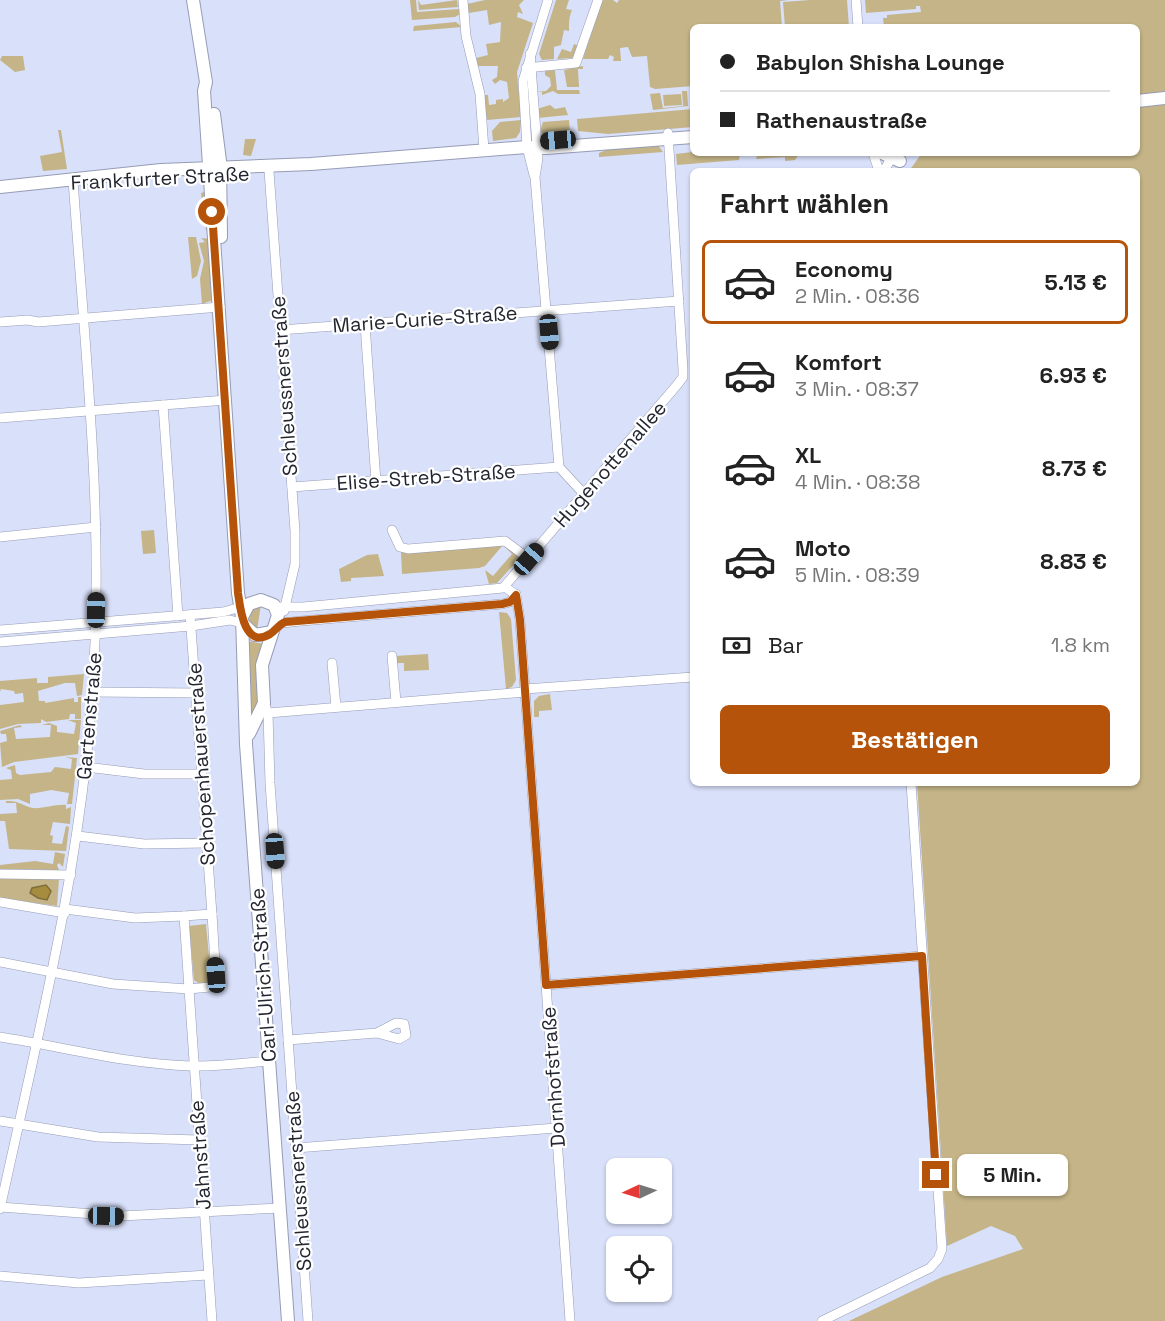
<!DOCTYPE html>
<html lang="de">
<head>
<meta charset="utf-8">
<style>
  body { margin:0; font-family:"Space Grotesk",sans-serif; background:#f6f6f6; color:#222; height:100vh; display:flex; flex-direction:column; font-size:22px; white-space:nowrap }
  * { box-sizing:border-box; margin:0 }
  p { font-size:20px; color:#767676 }
  .icon { flex:none; width:33px; height:33px; fill:none; stroke:currentColor; stroke-width:2; stroke-linecap:round; stroke-linejoin:round }
  .map { position:relative; flex:1; overflow:hidden }
  .panel { position:absolute; left:690px; top:168px; width:450px; height:618px; display:flex; flex-direction:column; background:#fff; border-radius:9px; box-shadow:0 2px 4px #0004 }
  .panel>* { flex:none }
  .hud { position:absolute; left:690px; top:24px; width:450px; height:132px; border-radius:9px; box-shadow:0 2px 4px #0004; display:grid; align-content:center; height:132px; padding:0 30px; background:#fff }
  .needle { width:39px; rotate:266deg }
  .buttons { position:absolute; left:606px; top:1158px; display:grid; gap:12px }
  .buttons a { display:grid; place-items:center; width:66px; height:66px; border-radius:9px; background:#fff; box-shadow:0 2px 4px #0004; font-size:30px }
  .end { position:absolute; width:27px; height:27px; margin:-14px; border:8px solid #b45309; background:#fff; box-shadow:0 0 0 3px #fff }
  .from { border-radius:50% }
  .bubble { position:absolute; height:42px; border-radius:9px; background:#fff; box-shadow:0 2px 4px #0004; font-size:20px; font-weight:600; line-height:42px; text-align:center }
  .car { position:absolute; width:18px; height:36px; margin:-18px -9px; border-radius:8px; box-shadow:0 0 4px 2px #0007; background:linear-gradient(#222 24%,#8ab4d8 0 40%,#222 0 76%,#8ab4d8 0 86%,#222 0) }
  .hud b { display:flex; align-items:center; gap:21px; height:57px; font-size:22px }
  .hud b+b { border-top:2px solid #e0e0e0 }
  .hud i { width:15px; height:15px; background:#222 }
  ul { padding:0; list-style:none }
  li { display:flex; align-items:center; gap:18px; height:84px; margin:0 12px 9px; padding:0 18px; border:3px solid transparent; border-radius:9px }
  li div { flex:1 }
  li b { display:block; font-size:22px }
  li em { font-style:normal; font-weight:600 }
  li.selected { border-color:#b45309 }
  li>.icon { width:54px; height:54px; stroke-width:1.5 }
  h2 { padding:0 30px; font-size:27px; line-height:72px }
  .pay { display:flex; align-items:center; gap:15px; height:66px; padding:0 30px; font-size:22px }
  .pay p { margin-inline-start:auto }
  .primary-button { display:flex; gap:12px; margin-top:auto; padding:12px 30px }
  .primary-button a { flex:1; height:69px; border-radius:9px; background:#b45309; color:#fff; font-size:24px; font-weight:600; line-height:69px; text-align:center }
  .map>svg:first-child { display:block }
  .green { fill:#c4b487 }
  .water { fill:#a68c3e; stroke:#7f6d3a; stroke-width:1.5 }
  .lines { fill:none; stroke-linecap:round; stroke-linejoin:round }
  .minor-casing { stroke:#969cb5; stroke-width:10 }
  .major-casing { stroke:#969cb5; stroke-width:14 }
  .minor { stroke:#fff; stroke-width:9 }
  .major { stroke:#fff; stroke-width:12 }
  .route { stroke:#b45309; stroke-width:8 }
  .labels { text-anchor:middle; stroke-width:4.5; stroke-linejoin:round; paint-order:stroke }
  .street-label { font-size:20px; fill:#232630; stroke:#fff }
</style>
</head>
<body>
<div class="map">
<svg width="1165" height="1321" viewBox="0 0 1165 1321">
  <rect width="100%" height="100%" fill="#d9e0fa"/>
  <g class="green">
    <path d="M410 0H416L417 12 459 9 460 14 455 17 412 20Z"/>
    <path d="M418 0 421 5 457 0 458 7 419 10Z"/>
    <path d="M485 0H524L519 5 523 14 518 12 517 17 533 23 517 72 521 117 487 120 483 95H488L489 105 496 104V100L503 99V102L509 98 507 82 500 80 495 84 492 80 497 77 498 66H478L476 58 488 55 486 44 500 42 501 22 489 25 487 10 469 13 467 4Z"/>
    <path d="M556 0H569L566 9 572 10C569 17 569 23 569 31L564 30 561 45 554 47V59L542 60 539 54Z"/>
    <path d="M601 0H613L617 3 619 0H788L780 1 782 27H693V86L655 89 650 87 647 56 632 57 628 47 620 48 621 61H613L614 57 610 55 608 59H583Z"/>
    <path d="M810 0H847L849 27H785L783 2Z"/>
    <path d="M865 0H1165V1321H849L942 1277 1023 1249 1015 1236 991 1226 947 1246 917 783H1137V171H909L922 153H1137V27H884L883 18H887V15L921 12 920 6H916V9L866 13Z"/>
    <path d="M456 22 462 27 413 31 414 26Z"/>
    <path d="M574 44 579 46 572 58 557 59 562 49 571 52Z"/>
    <path d="M2 56H23L25 70 15 72 0 60Z"/>
    <path d="M583 66V69H578L579 87H567L564 70Z"/>
    <path d="M555 70 557 90H579L580 94H558L553 91 542 95V92H536L546 91 551 86 550 78 545 75V71Z"/>
    <path d="M682 91H687L688 106 653 110 650 94 660 93 663 108 683 106Z"/>
    <path d="M681 94 682 105 664 106 663 95Z"/>
    <path d="M550 105 555 109 565 107 568 115 538 118 537 109Z"/>
    <path d="M693 109V127L608 134 578 131 577 119Z"/>
    <path d="M521 120 520 132 516 138 493 141 492 131 500 122Z"/>
    <path d="M569 120 570 132 543 134 540 131 543 122Z"/>
    <path d="M58 130H61L67 169 43 171 40 156 62 152Z"/>
    <path d="M245 139H256L251 156 243 155Z"/>
    <path d="M657 144 663 152 599 157V153L613 147Z"/>
    <path d="M693 152 740 153 739 160 677 165 676 154Z"/>
    <path d="M758 153H799V154L795 160 785 161V157L756 159Z"/>
    <path d="M208 191V230L206 231 201 193Z"/>
    <path d="M188 237H196L201 261 197 276 192 279Z"/>
    <path d="M201 238 210 239 213 300 202 304 200 279 204 261 199 243 205 242Z"/>
    <path d="M154 530 156 553 143 554 141 531Z"/>
    <path d="M505 544 520 558 497 583 489 584 485 570 493 576 512 554 503 545 485 566 479 568 402 574 401 552Z"/>
    <path d="M378 554 384 576 351 578V581L341 582 339 569 367 555Z"/>
    <path d="M261 604 257 631 249 622 251 609Z"/>
    <path d="M499 612 507 613 511 619 516 680 512 687 506 689Z"/>
    <path d="M246 641 265 644 260 703 250 718Z"/>
    <path d="M428 654 429 670 404 671V663H395V656Z"/>
    <path d="M84 674 82 695 77 696 75 683H65L38 691 39 701H45V703L74 698V702H78V697H81V719H75V714H70L69 719 46 722 41 719V723L18 724 0 729V705L24 702 23 693 15 694 14 691 1 689 0 692V681L37 678V683H48V677Z"/>
    <path d="M550 694 552 710 539 711V717H534V701L539 696Z"/>
    <path d="M68 720H81L78 754 14 762 2 767 0 743 7 741 6 734H1L0 731 20 725 22 727 14 728 16 739 50 737 51 725H42L49 723 57 726V732L74 734 76 723Z"/>
    <path d="M65 757 77 758 72 804H67L69 793 51 790 30 794V804L18 799 0 800V780L12 779 11 770 6 768 21 763 15 765 16 773 20 775 51 772 55 767 71 769 72 759Z"/>
    <path d="M6 801C18 800 23 806 33 808 43 809 55 804 66 805V809L71 807 70 824 53 822 50 835 53 836 52 843 62 844 66 826 69 827 66 851 9 849 5 821H0V814L17 813 16 803H6Z"/>
    <path d="M55 852 65 854 63 867 59 863 57 865 59 870 0 869V865L35 861 53 864Z"/>
    <path d="M19 878 59 879 57 906 0 898V879Z"/>
    <path d="M206 924 211 979 207 983H198L194 980 189 926Z"/>
  </g>
  <path class="water" d="M46 885 51 891 47 900 38 898 30 893 32 888Z"/>
  <g class="lines">
    <g class="minor-casing">
      <g id="minor">
        <path d="M463 0 466 36 480 94 484 150"/>
        <path d="M856 0 858 27"/>
        <path d="M530 54 538 158 535 177 559 467 584 494"/>
        <path d="M526 68 576 63 598 0"/>
        <path d="M873 153 879 171"/>
        <path d="M269 171 295 531V564L284 611"/>
        <path d="M884 171 894 153"/>
        <path d="M534 175 527 147 523 81 548 0"/>
        <path d="M0 322 28 320 38 322 220 307"/>
        <path d="M365 324 376 482"/>
        <path d="M280 330 679 301"/>
        <path d="M163 405 178 616"/>
        <path d="M0 418 226 400"/>
        <path d="M292 487 559 467"/>
        <path d="M392 530 400 547 408 549 505 541 529 559"/>
        <path d="M0 537 96 527"/>
        <path d="M505 587 516 595 520 620 570 1321"/>
        <path d="M276 607H303L503 588 677 385 683 377V369L668 133"/>
        <path d="M190 615 212 914"/>
        <path d="M274 629 282 623 301 621 502 604 510 602 516 594"/>
        <path d="M0 630 223 612 245 606"/>
        <path d="M0 642 191 626 230 620 242 623"/>
        <path d="M392 656 396 702"/>
        <path d="M332 663 336 707"/>
        <path d="M525 689 693 677"/>
        <path d="M93 692 196 693"/>
        <path d="M264 703 268 713 270 783 308 1321"/>
        <path d="M268 713 525 692"/>
        <path d="M86 767 144 774H202"/>
        <path d="M78 836 144 844 207 843"/>
        <path d="M0 874 71 875"/>
        <path d="M0 902 65 913"/>
        <path d="M65 909 135 918 184 916"/>
        <path d="M212 914 216 980 210 987 189 989 184 916Z"/>
        <path d="M0 962 113 984 189 989 212 1321"/>
        <path d="M546 985 922 956"/>
        <path d="M0 1037C64 1047 126 1064 191 1066 217 1067 243 1063 269 1061"/>
        <path d="M288 1040 377 1033 399 1039 406 1035 404 1024 396 1023 377 1033"/>
        <path d="M0 1121 98 1137 199 1140"/>
        <path d="M296 1148 556 1128"/>
        <path d="M0 1207 121 1216 280 1208"/>
        <path d="M0 1209C37 1039 80 870 92 696 105 524 85 351 73 180"/>
        <path d="M0 1276 79 1283 208 1275"/>
        <path d="M822 1321 930 1268 938 1259 942 1249 911 783"/>
      </g>
    </g>
    <g class="major-casing">
      <g id="major">
        <path d="M193 0 206 82 204 91 238 593 242 617 246 744 288 1321"/>
        <path d="M1137 101 1165 98"/>
        <path d="M214 114 220 161 221 237"/>
        <path d="M882 153 900 161"/>
        <path d="M0 187 161 170 311 164 527 147 546 148 693 137"/>
        <path d="M242 617 249 604 261 600 274 605 278 615 262 665 264 703 249 734"/>
        <path d="M242 623 255 635 272 632"/>
      </g>
    </g>
    <use href="#minor" class="minor"/>
    <use href="#major" class="major"/>
  </g>
  <g class="lines">
    <path class="route" d="M212 212 238 593C240 607 244 650 270 634 276 630 278 625 285 622L502 604 510 602 516 595 520 620 546 985 922 956 936 1175"/>
  </g>
  <g class="labels">
    <g class="street-label">
      <text transform="translate(160 178) rotate(-3)" y="7">Frankfurter Straße</text>
      <text transform="translate(425 319) rotate(-4)" y="7">Marie-Curie-Straße</text>
      <text transform="translate(284 386) rotate(-94)" y="7">Schleussnerstraße</text>
      <text transform="translate(610 464) rotate(-49)" y="7">Hugenottenallee</text>
      <text transform="translate(426 477) rotate(-4)" y="7">Elise-Streb-Straße</text>
      <text transform="translate(89 716) rotate(-85)" y="7">Gartenstraße</text>
      <text transform="translate(201 764) rotate(-94)" y="7">Schopenhauerstraße</text>
      <text transform="translate(263 975) rotate(-94)" y="7">Carl-Ulrich-Straße</text>
      <text transform="translate(553 1077) rotate(-94)" y="7">Dornhofstraße</text>
      <text transform="translate(200 1155) rotate(-94)" y="7">Jahnstraße</text>
      <text transform="translate(298 1181) rotate(-94)" y="7">Schleussnerstraße</text>
    </g>
  </g>
</svg>
<div class="buttons">
<a><svg class="needle" viewBox="-14 -14 28 28"><path d="M0-13l5 13h-10z" fill="#e53935"/><path d="M0 13l5-13h-10z" fill="#767676"/></svg></a>
<a><svg class="icon" aria-label="locate" viewBox="0 0 24 24"><circle cx="12" cy="12" r="6"/><path d="M12 2v4M12 18v4M2 12h4M18 12h4"/></svg></a>
</div>
<i class="end from" style="left:212px;top:212px"></i>
<i class="end" style="left:936px;top:1175px"></i>
<div class="bubble" style="left:957px;top:1154px;width:111px">5 Min.</div>
<i class="car" style="left:558px;top:140px;rotate:265deg"></i>
<i class="car" style="left:549px;top:332px;rotate:175deg"></i>
<i class="car" style="left:529px;top:559px;rotate:41deg"></i>
<i class="car" style="left:96px;top:610px;rotate:1deg"></i>
<i class="car" style="left:275px;top:851px;rotate:176deg"></i>
<i class="car" style="left:216px;top:975px;rotate:356deg"></i>
<i class="car" style="left:106px;top:1216px;rotate:91deg"></i>
<div class="hud">
<b><i class="from"></i>Babylon Shisha Lounge</b>
<b><i></i>Rathenaustraße</b>
</div>
<section class="panel">
<h2>Fahrt wählen</h2>
<ul>
<li class="selected"><svg class="icon" aria-label="car" viewBox="0 0 24 24"><path d="M5 17H2v-5l4-1 3-4h7l3 4 3 1v5h-3M9 17h6M6 11h13"/><circle cx="7" cy="17" r="2"/><circle cx="17" cy="17" r="2"/></svg><div><b>Economy</b><p>2 Min. · 08:36</p></div><em>5.13 €</em></li>
<li><svg class="icon" aria-label="car" viewBox="0 0 24 24"><path d="M5 17H2v-5l4-1 3-4h7l3 4 3 1v5h-3M9 17h6M6 11h13"/><circle cx="7" cy="17" r="2"/><circle cx="17" cy="17" r="2"/></svg><div><b>Komfort</b><p>3 Min. · 08:37</p></div><em>6.93 €</em></li>
<li><svg class="icon" aria-label="car" viewBox="0 0 24 24"><path d="M5 17H2v-5l4-1 3-4h7l3 4 3 1v5h-3M9 17h6M6 11h13"/><circle cx="7" cy="17" r="2"/><circle cx="17" cy="17" r="2"/></svg><div><b>XL</b><p>4 Min. · 08:38</p></div><em>8.73 €</em></li>
<li><svg class="icon" aria-label="car" viewBox="0 0 24 24"><path d="M5 17H2v-5l4-1 3-4h7l3 4 3 1v5h-3M9 17h6M6 11h13"/><circle cx="7" cy="17" r="2"/><circle cx="17" cy="17" r="2"/></svg><div><b>Moto</b><p>5 Min. · 08:39</p></div><em>8.83 €</em></li>
</ul>
<div class="pay"><svg class="icon" aria-label="cash" viewBox="0 0 24 24"><path d="M3 7h18v10H3z"/><circle cx="12" cy="12" r="2"/></svg>Bar<p>1.8 km</p></div>
<div class="primary-button"><a>Bestätigen</a></div>
</section>
</div>
</body>
</html>
